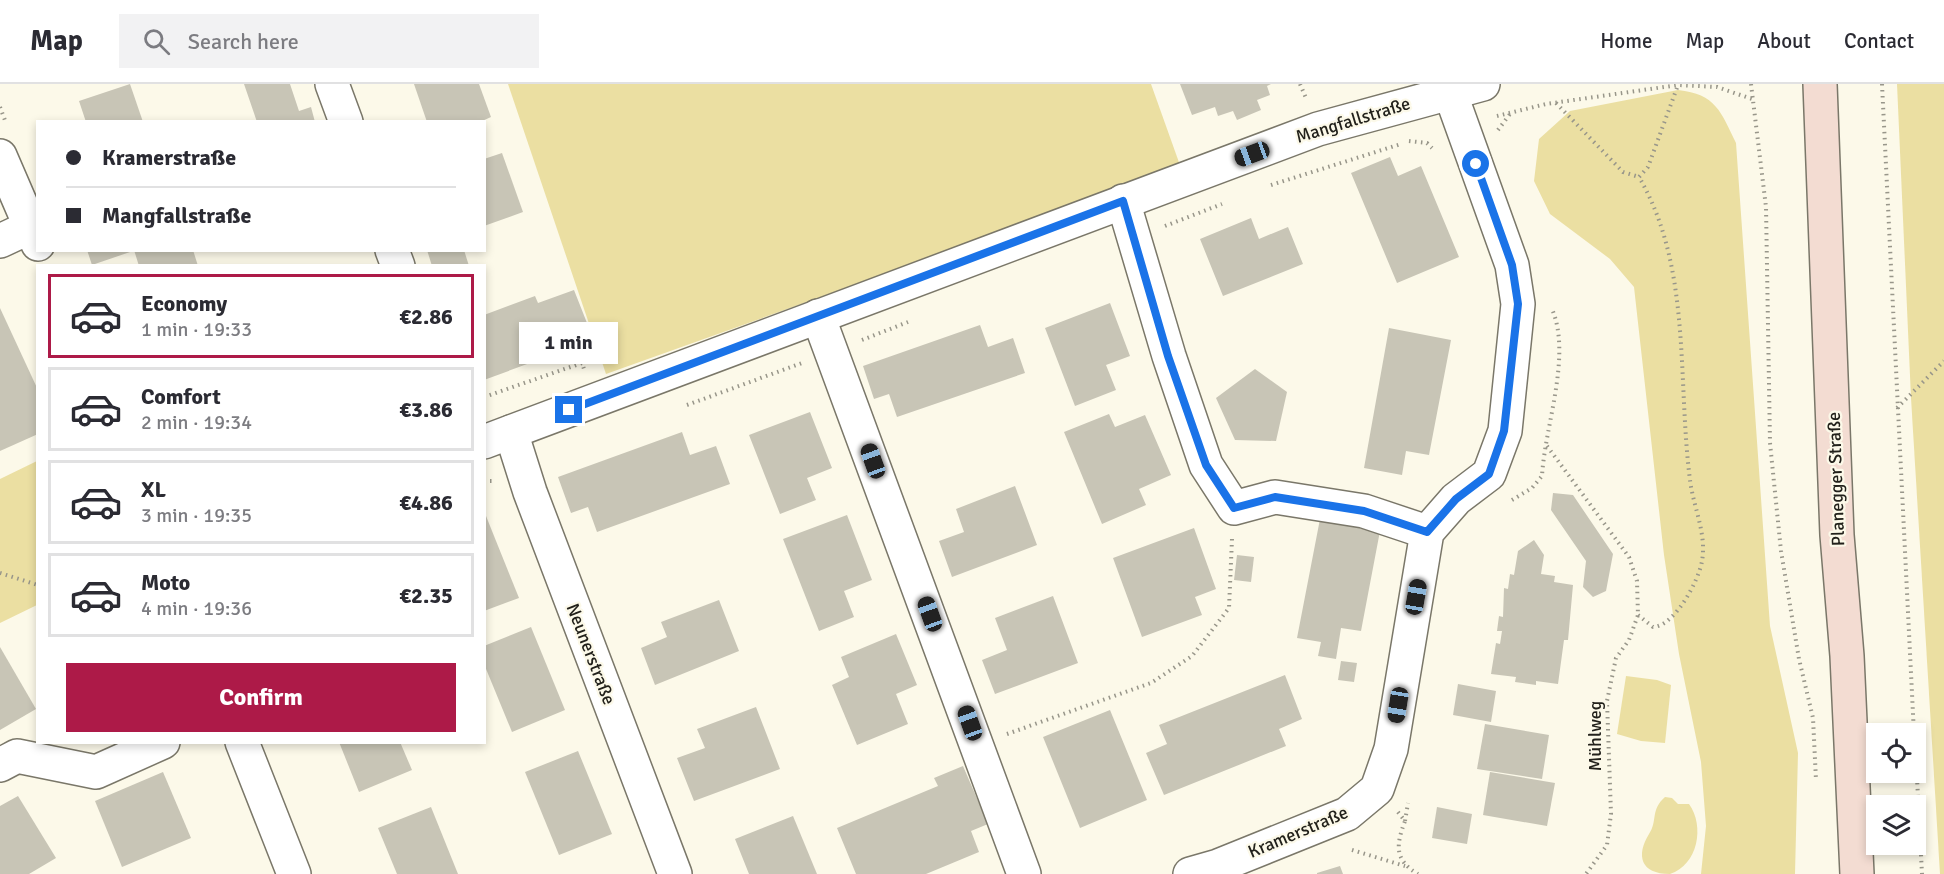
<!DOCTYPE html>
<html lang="en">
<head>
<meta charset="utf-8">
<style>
  body { margin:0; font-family:Signika,sans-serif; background:#f2f2f3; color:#2b2b33; height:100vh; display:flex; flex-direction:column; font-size:22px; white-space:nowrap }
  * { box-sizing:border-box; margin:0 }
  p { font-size:20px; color:#7c7c81 }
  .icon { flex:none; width:33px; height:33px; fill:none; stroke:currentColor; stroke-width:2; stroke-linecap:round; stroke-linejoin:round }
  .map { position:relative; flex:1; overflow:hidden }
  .side { position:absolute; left:36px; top:180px; width:450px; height:480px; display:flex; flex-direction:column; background:#fff; border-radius:0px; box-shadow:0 3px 9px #0003 }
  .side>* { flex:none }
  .guide { position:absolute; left:36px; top:36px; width:450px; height:132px; border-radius:0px; box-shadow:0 3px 9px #0003; display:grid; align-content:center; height:132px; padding:0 30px; background:#fff }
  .buttons { position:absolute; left:1866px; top:639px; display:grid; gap:12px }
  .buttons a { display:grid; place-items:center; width:60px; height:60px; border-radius:0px; background:#fff; box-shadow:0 3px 9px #0003; font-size:30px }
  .end { position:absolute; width:27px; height:27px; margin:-14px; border:8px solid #1a73e8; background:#fff; box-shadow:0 0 0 3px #fff }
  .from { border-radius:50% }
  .bubble { position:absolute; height:42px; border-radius:0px; background:#fff; box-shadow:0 3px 9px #0003; font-size:20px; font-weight:700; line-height:42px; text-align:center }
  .car { position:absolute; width:18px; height:36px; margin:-18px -9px; border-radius:8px; box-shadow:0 0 4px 2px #0007; background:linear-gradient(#222 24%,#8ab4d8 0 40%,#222 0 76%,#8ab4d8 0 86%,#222 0) }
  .guide b { display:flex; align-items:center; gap:21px; height:57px; font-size:22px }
  .guide b+b { border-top:2px solid #e1e1e2 }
  .guide i { width:15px; height:15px; background:#2b2b33 }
  ul { padding:10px 0 0; list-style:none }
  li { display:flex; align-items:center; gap:18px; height:84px; margin:0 12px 9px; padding:0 18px; border:3px solid #e1e1e2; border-radius:0px }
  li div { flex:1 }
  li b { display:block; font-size:22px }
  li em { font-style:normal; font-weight:700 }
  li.active { border-color:#ad1a48 }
  li>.icon { width:54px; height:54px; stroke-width:1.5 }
  .action { display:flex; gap:12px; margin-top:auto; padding:12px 30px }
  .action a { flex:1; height:69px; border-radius:0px; background:#ad1a48; color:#fff; font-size:24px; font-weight:700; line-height:69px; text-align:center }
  header { display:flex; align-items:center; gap:36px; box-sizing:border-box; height:84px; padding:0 30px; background:#fff; border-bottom:2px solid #e1e1e2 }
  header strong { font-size:28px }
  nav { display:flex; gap:33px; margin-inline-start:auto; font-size:21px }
  .search { width:420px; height:54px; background:#f2f2f3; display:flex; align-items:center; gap:15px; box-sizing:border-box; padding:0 21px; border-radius:0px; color:#7c7c81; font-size:22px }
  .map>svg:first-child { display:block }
  .green { fill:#ebdfa2 }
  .building { fill:#c8c5b6 }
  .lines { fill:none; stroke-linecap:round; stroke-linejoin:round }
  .street-casing { stroke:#7a7769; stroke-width:36 }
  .secondary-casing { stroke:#7a7769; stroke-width:36 }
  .path { stroke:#98968a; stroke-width:4; stroke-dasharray:1.5 4.5; stroke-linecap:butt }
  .street { stroke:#fff; stroke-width:33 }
  .secondary { stroke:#f3dcd2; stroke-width:33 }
  .route { stroke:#1a73e8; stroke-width:8 }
  .labels { text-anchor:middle; stroke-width:4.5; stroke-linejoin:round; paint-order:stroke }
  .street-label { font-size:18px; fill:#22211b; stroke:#fcf9e9 }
</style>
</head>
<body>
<header>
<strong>Map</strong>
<div class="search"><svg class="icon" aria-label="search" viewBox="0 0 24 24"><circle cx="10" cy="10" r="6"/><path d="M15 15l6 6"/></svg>Search here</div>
<nav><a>Home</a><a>Map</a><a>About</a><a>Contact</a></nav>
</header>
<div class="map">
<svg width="1944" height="790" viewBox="0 0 1944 790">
  <rect width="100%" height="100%" fill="#fcf9e9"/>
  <g class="green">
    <path d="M508 0H1151L1181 84 606 290Z"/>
    <path d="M1897 0H1944V790H1940L1911 314Z"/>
    <path d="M1678 6C1716 10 1721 28 1736 59L1770 542 1798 669 1795 790H1701L1706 742 1701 678 1679 570 1664 471 1634 203 1610 175 1550 130 1534 97 1539 55 1570 27Z"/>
    <path d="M37 377V521L0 539V395Z"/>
    <path d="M1626 592 1657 596 1671 601 1665 659 1641 657 1617 650Z"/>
    <path d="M1665 713 1672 714 1678 720H1689C1705 742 1698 781 1670 790 1640 790 1636 771 1649 750 1658 737 1650 726 1665 713Z"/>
  </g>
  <g class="building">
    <path d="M130 0 143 38H86L79 17Z"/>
    <path d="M244 0H290L299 27 311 23 315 38H257Z"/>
    <path d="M414 0H479L491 33 480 38H427Z"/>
    <path d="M1180 0H1271L1267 2 1270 11 1257 16 1261 26 1237 36 1233 27 1218 32 1215 23 1192 31Z"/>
    <path d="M502 69 523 128 484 142V75Z"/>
    <path d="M1390 73 1398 92 1421 82 1459 173 1397 199 1351 89Z"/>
    <path d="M1251 134 1259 155 1288 143 1303 180 1223 212 1200 155Z"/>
    <path d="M87 166H133V167L92 181Z"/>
    <path d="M134 166H193L198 182H139Z"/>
    <path d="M427 166H464L469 182H432Z"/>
    <path d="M574 206 587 239 551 253 557 269 484 296V231L535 212 538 219Z"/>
    <path d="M1110 219 1130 272 1106 281 1116 306 1075 322 1045 244Z"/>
    <path d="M0 224 38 306V350L0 367Z"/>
    <path d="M980 241 988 263 1013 254 1025 289 897 333 889 310 874 315 863 282Z"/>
    <path d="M1389 244 1451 256 1429 371 1406 367 1402 391 1364 384Z"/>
    <path d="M1255 285 1287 308 1276 357 1235 356 1216 314Z"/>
    <path d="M810 328 832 384 807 394 816 416 780 430 749 351Z"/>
    <path d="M1109 330 1115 343 1145 331 1171 391 1139 405 1146 421 1102 440 1064 348Z"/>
    <path d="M682 348 690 371 716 362 730 400 597 448 588 423 571 429 558 393Z"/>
    <path d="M1015 402 1037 461 952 493 939 457 964 448 956 425Z"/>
    <path d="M1553 409 1573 411 1613 470 1606 507 1593 513 1583 503 1586 477 1551 426Z"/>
    <path d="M484 427 519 514 484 527Z"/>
    <path d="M847 431 872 496 844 507 854 533 819 547 783 455Z"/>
    <path d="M1320 435 1380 447 1361 547 1341 544 1336 575 1318 572 1321 558 1297 554Z"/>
    <path d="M1194 444 1216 505 1195 513 1202 531 1142 553 1113 474Z"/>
    <path d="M1534 456 1544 471 1541 490 1555 492 1554 498 1573 501 1568 556H1564L1558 600 1536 597V601L1515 598 1516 593 1491 590 1496 559 1500 560 1502 547H1497L1499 532 1503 533 1504 504 1508 505 1510 490 1514 491 1518 467Z"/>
    <path d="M1237 471 1254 473 1251 498 1234 496Z"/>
    <path d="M1053 512 1078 579 995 610 982 576 1007 566 995 534Z"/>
    <path d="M719 516 739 567 655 601 641 564 667 553 661 538Z"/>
    <path d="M531 543 565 626 512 648 484 580V562Z"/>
    <path d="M896 550 917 601 896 610 908 640 857 661 832 601 849 593 841 573Z"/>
    <path d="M0 563 36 625 0 646Z"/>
    <path d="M1341 577 1357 579 1354 598 1338 596Z"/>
    <path d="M1285 591 1302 635 1279 645 1286 662 1164 711 1146 669 1167 660 1159 641Z"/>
    <path d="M1458 600 1496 607 1491 638 1453 631Z"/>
    <path d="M756 623 780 685 694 717 677 674 705 664 697 645Z"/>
    <path d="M1110 626 1147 716 1080 744 1043 653Z"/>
    <path d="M1485 640 1549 651 1542 695 1477 685Z"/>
    <path d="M339 658H400L412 686 359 708Z"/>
    <path d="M578 667 612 750 559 771 525 688Z"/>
    <path d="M963 682 988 740 971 747 979 768 926 790H856L837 744 938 702 934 694Z"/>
    <path d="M163 688 191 754 122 783 95 717Z"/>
    <path d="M1490 688 1555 699 1547 742 1483 731Z"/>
    <path d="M18 712 56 774 29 790H0V722Z"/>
    <path d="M431 723 458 790H397L378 744Z"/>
    <path d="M1437 723 1472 730 1467 760 1432 754Z"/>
    <path d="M793 732 817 790H749L735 755Z"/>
    <path d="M1340 782 1343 790H1317V789Z"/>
  </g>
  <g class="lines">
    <g class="street-casing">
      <g id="street">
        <path d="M332 0 346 38"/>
        <path d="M0 72 38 160"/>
        <path d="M1123 117 1169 272 1206 381 1234 424 1275 413 1364 427 1427 448"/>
        <path d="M0 157 30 143"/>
        <path d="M392 166 398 182"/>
        <path d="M818 232 1024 790"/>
        <path d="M511 348 530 408 675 790"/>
        <path d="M484 358 1318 45 1483 0"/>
        <path d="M242 658 294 790"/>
        <path d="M0 681 17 672 96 688 163 658"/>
        <path d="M1190 790 1218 782 1347 730 1377 705 1391 665 1427 448 1456 415 1489 390 1505 347 1518 220 1512 181 1447 0"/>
      </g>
    </g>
    <g class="secondary-casing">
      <path id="secondary" d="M1820 0 1837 451 1847 572 1857 790"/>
    </g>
    <g class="path">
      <path d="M1300 0 1306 14"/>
      <path d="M1751 0 1766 123 1770 359 1781 467 1799 575 1813 634 1816 696"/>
      <path d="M1882 0 1914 650"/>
      <path d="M1556 19 1623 88 1639 93"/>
      <path d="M0 23 6 39"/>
      <path d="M1497 32 1546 20 1678 1 1717 3 1752 15"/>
      <path d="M1498 46 1510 30"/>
      <path d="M1409 57 1427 59 1432 64"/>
      <path d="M1271 101 1401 60"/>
      <path d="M1165 142 1222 120"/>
      <path d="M862 256 908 238"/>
      <path d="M484 313 582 279 584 285"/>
      <path d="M687 321 802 279"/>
      <path d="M1897 324 1944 277"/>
      <path d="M1547 362 1629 473 1637 497 1638 531 1629 556 1616 574 1607 617 1611 730 1607 761 1586 790"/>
      <path d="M484 397H493"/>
      <path d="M1512 416 1532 404 1542 392C1545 341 1572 272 1552 225"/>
      <path d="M0 489 38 501"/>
      <path d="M1638 531 1653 543C1675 542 1699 496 1702 477 1707 450 1693 422 1690 396 1677 295 1692 184 1639 93L1648 83 1678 1"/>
      <path d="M1007 650 1151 599 1192 572 1229 524 1232 455"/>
      <path d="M1916 675 1922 790"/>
      <path d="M1398 728 1405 737C1396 761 1394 776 1418 790"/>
      <path d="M1405 737 1408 719"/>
      <path d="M1352 766 1405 782"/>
    </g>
    <use href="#street" class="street"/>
    <use href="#secondary" class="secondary"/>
  </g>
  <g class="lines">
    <path class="route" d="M569 326 1123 117 1168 272 1206 381 1234 424 1275 413 1364 427 1427 448 1456 415 1489 390 1504 347 1518 220 1512 181 1476 80"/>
  </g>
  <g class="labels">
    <g class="street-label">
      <text transform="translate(1353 36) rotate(-17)" y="6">Mangfallstraße</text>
      <text transform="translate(1836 395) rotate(-92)" y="6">Planegger Straße</text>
      <text transform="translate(591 570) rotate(69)" y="6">Neunerstraße</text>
      <text transform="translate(1595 652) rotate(-90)" y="6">Mühlweg</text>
      <text transform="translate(1298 748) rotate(-23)" y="6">Kramerstraße</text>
    </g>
  </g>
</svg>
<div class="buttons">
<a><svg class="icon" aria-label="locate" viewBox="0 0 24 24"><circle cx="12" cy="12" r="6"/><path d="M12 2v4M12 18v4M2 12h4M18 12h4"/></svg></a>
<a><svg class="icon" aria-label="layers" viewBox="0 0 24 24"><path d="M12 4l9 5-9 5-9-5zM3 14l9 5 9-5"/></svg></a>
</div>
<i class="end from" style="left:1476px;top:80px"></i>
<i class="end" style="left:569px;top:326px"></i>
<div class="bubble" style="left:519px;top:238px;width:99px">1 min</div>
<i class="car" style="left:1252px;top:70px;rotate:250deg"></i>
<i class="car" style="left:873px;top:377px;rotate:340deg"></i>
<i class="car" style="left:1416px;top:513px;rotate:10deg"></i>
<i class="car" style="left:930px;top:530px;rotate:340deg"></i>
<i class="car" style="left:1398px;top:621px;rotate:189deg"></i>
<i class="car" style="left:970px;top:639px;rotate:340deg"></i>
<div class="guide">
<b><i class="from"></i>Kramerstraße</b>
<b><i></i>Mangfallstraße</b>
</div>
<section class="side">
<ul>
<li class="active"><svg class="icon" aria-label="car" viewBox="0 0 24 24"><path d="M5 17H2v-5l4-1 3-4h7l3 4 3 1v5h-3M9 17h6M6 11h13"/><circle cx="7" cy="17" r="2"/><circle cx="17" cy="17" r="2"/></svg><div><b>Economy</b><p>1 min · 19:33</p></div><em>€2.86</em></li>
<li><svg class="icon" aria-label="car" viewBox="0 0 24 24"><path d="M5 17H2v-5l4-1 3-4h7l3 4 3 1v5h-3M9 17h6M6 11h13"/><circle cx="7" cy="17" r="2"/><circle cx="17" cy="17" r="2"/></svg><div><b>Comfort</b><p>2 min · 19:34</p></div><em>€3.86</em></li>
<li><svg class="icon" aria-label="car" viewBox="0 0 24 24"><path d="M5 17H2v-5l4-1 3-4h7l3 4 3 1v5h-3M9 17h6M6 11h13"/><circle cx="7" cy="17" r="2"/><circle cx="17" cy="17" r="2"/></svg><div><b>XL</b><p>3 min · 19:35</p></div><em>€4.86</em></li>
<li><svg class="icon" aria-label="car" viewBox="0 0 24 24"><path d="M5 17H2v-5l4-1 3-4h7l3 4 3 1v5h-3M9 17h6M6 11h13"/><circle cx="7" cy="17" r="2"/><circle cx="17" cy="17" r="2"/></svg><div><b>Moto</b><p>4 min · 19:36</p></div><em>€2.35</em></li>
</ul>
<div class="action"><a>Confirm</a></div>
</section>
</div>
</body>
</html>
